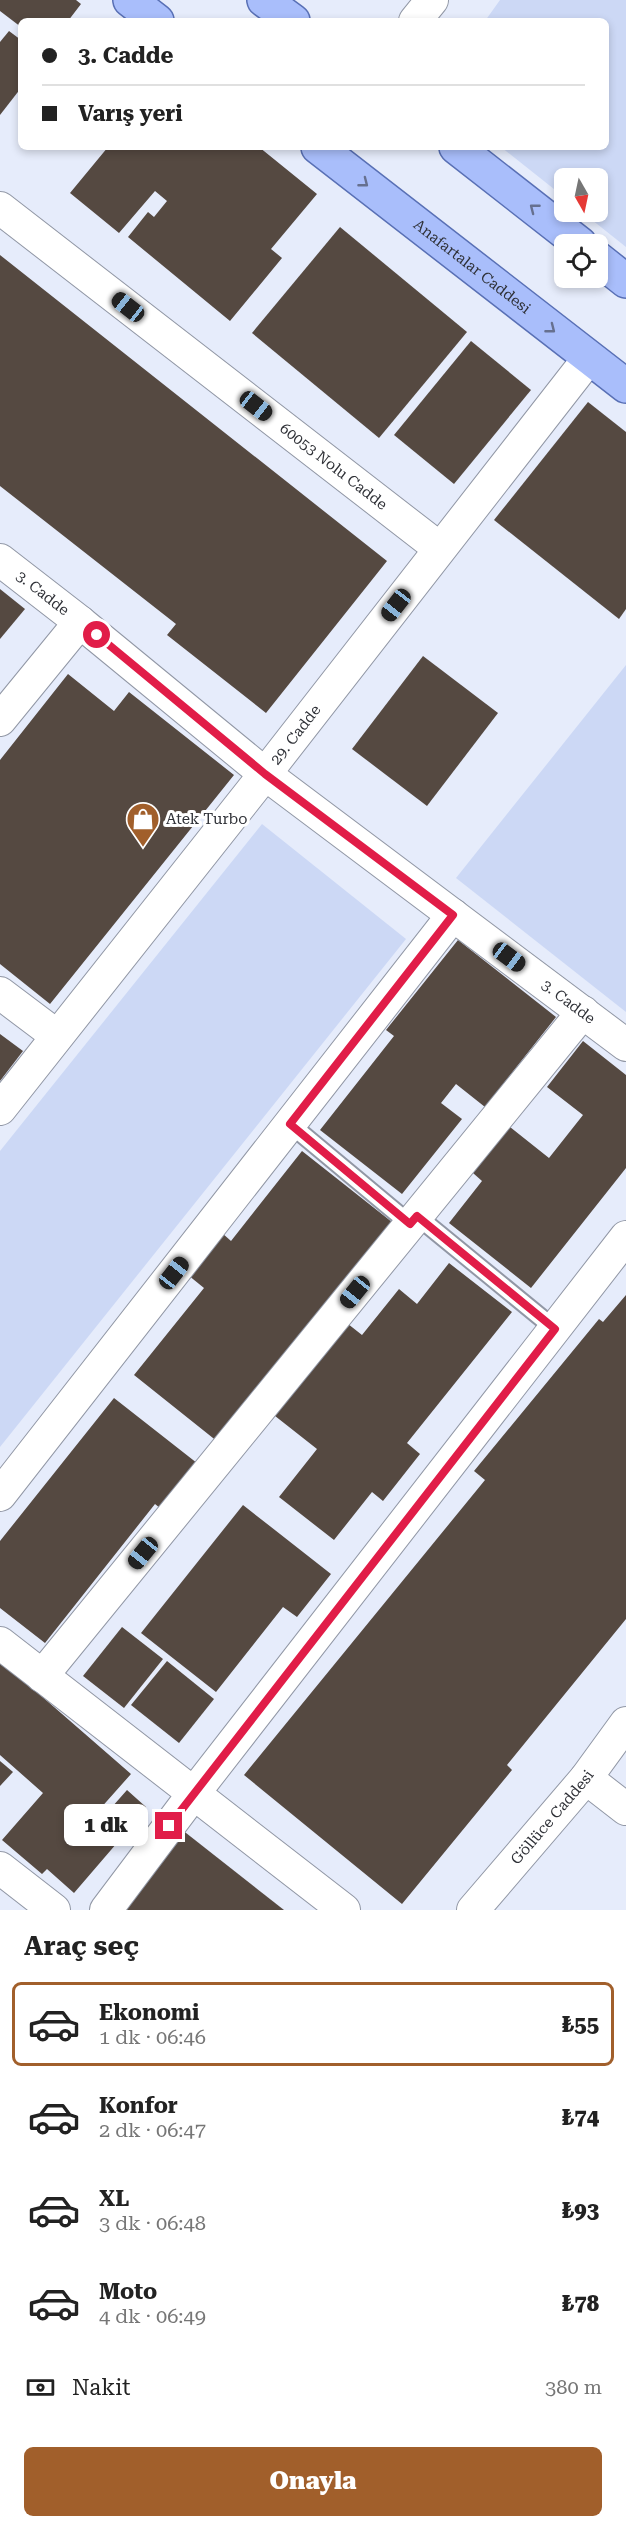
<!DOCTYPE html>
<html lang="tr">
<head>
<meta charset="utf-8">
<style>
  body { margin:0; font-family:"Roboto Serif",serif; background:#f2f2f2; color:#222; height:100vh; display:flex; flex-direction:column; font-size:22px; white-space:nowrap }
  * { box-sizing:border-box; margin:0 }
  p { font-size:20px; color:#767676 }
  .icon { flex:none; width:33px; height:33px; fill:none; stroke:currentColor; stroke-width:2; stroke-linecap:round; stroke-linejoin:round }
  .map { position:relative; height:1910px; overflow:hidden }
  .side { display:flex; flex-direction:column; background:#fff; flex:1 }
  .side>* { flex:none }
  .banner { position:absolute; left:18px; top:18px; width:591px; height:132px; border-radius:9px; box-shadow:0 3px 9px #0003; display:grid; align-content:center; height:132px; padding:0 24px; background:#fff }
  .needle { width:39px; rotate:171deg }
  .buttons { position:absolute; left:554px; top:168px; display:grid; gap:12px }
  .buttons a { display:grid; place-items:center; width:54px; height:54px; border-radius:9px; background:#fff; box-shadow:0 3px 9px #0003; font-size:30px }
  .end { position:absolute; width:27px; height:27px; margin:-14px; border:8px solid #e11d48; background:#fff; box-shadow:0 0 0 3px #fff }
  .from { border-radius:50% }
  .bubble { position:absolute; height:42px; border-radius:9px; background:#fff; box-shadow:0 3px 9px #0003; font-size:20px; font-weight:800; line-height:42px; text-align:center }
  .car { position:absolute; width:18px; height:36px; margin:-18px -9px; border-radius:8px; box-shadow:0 0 4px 2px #0007; background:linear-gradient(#222 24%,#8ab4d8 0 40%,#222 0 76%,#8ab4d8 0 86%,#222 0) }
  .banner b { display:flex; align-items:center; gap:21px; height:57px; font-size:22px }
  .banner b+b { border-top:2px solid #e0e0e0 }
  .banner i { width:15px; height:15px; background:#222 }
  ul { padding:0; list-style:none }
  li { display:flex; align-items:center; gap:18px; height:84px; margin:0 12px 9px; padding:0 12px; border:3px solid transparent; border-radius:9px }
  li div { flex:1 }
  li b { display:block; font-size:22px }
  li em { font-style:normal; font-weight:800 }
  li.selected { border-color:#a15f2b }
  li>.icon { width:54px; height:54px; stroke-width:1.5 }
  h2 { padding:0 24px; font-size:27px; line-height:72px }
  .pay { display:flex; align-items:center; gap:15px; height:66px; padding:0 24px; font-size:22px }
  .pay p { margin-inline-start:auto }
  .action { display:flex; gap:12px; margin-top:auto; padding:12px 24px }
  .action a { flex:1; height:69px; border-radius:9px; background:#a15f2b; color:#fff; font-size:24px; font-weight:800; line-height:69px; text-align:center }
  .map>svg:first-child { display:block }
  .green { fill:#ccd8f5 }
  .building { fill:#554941 }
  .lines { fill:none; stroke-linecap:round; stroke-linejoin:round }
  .service-casing { stroke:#9197a5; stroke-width:20 }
  .minor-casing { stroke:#9197a5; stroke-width:34 }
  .primary-casing { stroke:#5970b5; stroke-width:36 }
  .service { stroke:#fff; stroke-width:16 }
  .minor { stroke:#fff; stroke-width:32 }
  .primary { stroke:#a9befb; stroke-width:33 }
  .oneway { stroke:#66708f }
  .route { stroke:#e11d48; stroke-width:8 }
  .labels { text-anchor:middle; stroke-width:6; stroke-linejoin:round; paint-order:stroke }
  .street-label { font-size:15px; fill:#2f3137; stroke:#fff }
  .poi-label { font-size:15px; fill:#2f3137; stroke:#fff; text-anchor:start }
</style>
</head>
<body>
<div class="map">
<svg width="626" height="1910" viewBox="0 0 626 1910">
  <rect width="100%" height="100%" fill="#e6ecfb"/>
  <g class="green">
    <path d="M500 0H626V247L582 212H597V178H564V197L501 147H606V21H485Z"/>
    <path d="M626 665V1012L456 878Z"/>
    <path d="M262 824 406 939 0 1447V1151Z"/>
  </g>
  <g class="building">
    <path d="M0 0H76L81 4 68 21H21V27L0 11Z"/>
    <path d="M9 31 21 40V88L0 115V42Z"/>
    <path d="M108 147H259L317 194 271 249 282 258 230 321 128 237 148 212 154 217 167 201 155 191 119 233 70 193Z"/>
    <path d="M340 227 467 332 379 438 252 333Z"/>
    <path d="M0 255 387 561 266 713 167 635 176 624 0 486Z"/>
    <path d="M471 341 531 390 454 484 394 435Z"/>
    <path d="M588 402 626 432V609L619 619 494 520Z"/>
    <path d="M0 589 25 609 0 639Z"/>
    <path d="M423 656 498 713 427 806 352 749Z"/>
    <path d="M68 674 114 711 129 692 234 775 50 1004 0 964V760Z"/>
    <path d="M458 940 556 1017 485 1107 456 1084 441 1103 462 1119 402 1194 320 1130 394 1036 386 1030Z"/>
    <path d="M0 1034 23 1051 0 1081Z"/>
    <path d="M583 1041 626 1075V1168L531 1288 449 1223 482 1181 473 1173 510 1127 549 1158 583 1115 547 1087Z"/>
    <path d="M302 1151 397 1226 223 1446 134 1375 204 1288 188 1275 222 1233 231 1241Z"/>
    <path d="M449 1263 512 1312 407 1443 420 1454 383 1501 372 1492 334 1540 279 1497 317 1449 270 1412 343 1320 362 1335 399 1289 417 1304Z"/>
    <path d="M626 1295V1619L507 1765 512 1770 402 1904 244 1775 485 1480 474 1471 599 1319 603 1322Z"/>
    <path d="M114 1398 202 1467 166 1513 155 1504 45 1643 0 1608V1541Z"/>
    <path d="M243 1505 331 1574 297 1617 283 1607 216 1692 141 1633Z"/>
    <path d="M122 1627 163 1659 124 1708 83 1676Z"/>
    <path d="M0 1660 131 1774 83 1828 89 1833 127 1790 146 1807 127 1828 129 1829 74 1893 47 1869 42 1874 2 1840 43 1793 0 1755Z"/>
    <path d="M167 1661 214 1699 179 1743 131 1705Z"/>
    <path d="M0 1761 13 1772 0 1786Z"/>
    <path d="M181 1829 284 1910H115Z"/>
  </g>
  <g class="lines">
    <g class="service-casing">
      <g id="service">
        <path d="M290 1124 410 1224"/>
        <path d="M417 1216 555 1329"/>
      </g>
    </g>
    <g class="minor-casing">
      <g id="minor">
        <path d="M415 21 432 0"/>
        <path id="s1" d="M0 208 439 548"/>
        <path id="s2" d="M0 560 80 622 265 774 626 1045"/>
        <path d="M0 720 80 622"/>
        <path d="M0 993 57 1036"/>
        <path id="s3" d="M0 1109 265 774 589 358"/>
        <path d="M0 1495 453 915"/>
        <path d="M0 1643 344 1910"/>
        <path d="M42 1676 583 1012"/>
        <path d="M586 1778 626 1809"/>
        <path d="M0 1868 54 1910"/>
        <path d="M106 1910 194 1793 626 1237"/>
        <path id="s4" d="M473 1910 586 1778 626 1723"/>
      </g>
    </g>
    <g class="primary-casing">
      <g id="primary">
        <path d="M130 0 157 21"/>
        <path d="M264 0 293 21"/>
        <path id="s5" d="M318 147 626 386"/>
        <path d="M456 147 580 244"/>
        <path d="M597 258 626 281"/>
      </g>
    </g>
    <use href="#service" class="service"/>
    <use href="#minor" class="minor"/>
    <use href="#primary" class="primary"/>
  </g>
  <defs><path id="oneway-chevron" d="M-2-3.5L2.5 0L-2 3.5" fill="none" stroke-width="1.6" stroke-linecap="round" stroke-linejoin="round" transform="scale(1.5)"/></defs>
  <g class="oneway">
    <use href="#oneway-chevron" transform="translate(364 183) rotate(38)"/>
    <use href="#oneway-chevron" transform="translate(534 208) rotate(-142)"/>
    <use href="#oneway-chevron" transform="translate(551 329) rotate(38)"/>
  </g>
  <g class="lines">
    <path class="route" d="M97 635 265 774 453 915 290 1124 410 1224 417 1216 555 1329 169 1826"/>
  </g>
  <defs>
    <g id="shop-pin" transform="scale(1.725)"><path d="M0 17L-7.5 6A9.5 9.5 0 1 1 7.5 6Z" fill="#a15f2b" stroke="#fff"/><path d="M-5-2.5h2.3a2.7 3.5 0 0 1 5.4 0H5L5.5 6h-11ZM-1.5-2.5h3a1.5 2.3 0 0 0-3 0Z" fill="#fff"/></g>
  </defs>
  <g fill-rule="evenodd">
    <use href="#shop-pin" x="143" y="819"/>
  </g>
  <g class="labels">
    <g class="street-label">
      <text dy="5" stroke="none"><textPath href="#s5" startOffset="195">Anafartalar Caddesi</textPath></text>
      <text dy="5" stroke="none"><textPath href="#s1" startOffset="422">60053 Nolu Cadde</textPath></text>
      <text dy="5" stroke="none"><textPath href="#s2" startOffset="54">3. Cadde</textPath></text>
      <text dy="5" stroke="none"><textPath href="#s3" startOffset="477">29. Cadde</textPath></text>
      <text dy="5" stroke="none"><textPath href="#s2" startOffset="720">3. Cadde</textPath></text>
      <text dy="5" stroke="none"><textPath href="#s4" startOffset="122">Göllüce Caddesi</textPath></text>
    </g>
    <g class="poi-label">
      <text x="166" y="824">Atek Turbo</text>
    </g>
  </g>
</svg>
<div class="buttons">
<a><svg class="needle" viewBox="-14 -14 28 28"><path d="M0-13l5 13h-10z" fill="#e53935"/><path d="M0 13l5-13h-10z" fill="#767676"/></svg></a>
<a><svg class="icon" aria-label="locate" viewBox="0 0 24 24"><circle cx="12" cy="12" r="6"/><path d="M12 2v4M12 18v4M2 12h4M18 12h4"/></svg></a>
</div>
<i class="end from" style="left:97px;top:635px"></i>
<i class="end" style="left:169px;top:1826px"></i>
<div class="bubble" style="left:64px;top:1804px;width:84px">1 dk</div>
<i class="car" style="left:128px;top:307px;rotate:308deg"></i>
<i class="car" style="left:256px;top:406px;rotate:128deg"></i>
<i class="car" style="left:396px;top:605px;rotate:218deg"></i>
<i class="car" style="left:509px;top:957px;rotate:127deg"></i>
<i class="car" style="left:174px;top:1273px;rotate:38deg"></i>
<i class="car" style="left:355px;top:1292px;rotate:219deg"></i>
<i class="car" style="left:143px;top:1553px;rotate:219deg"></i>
<div class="banner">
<b><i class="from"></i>3. Cadde</b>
<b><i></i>Varış yeri</b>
</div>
</div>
<section class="side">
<h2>Araç seç</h2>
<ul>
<li class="selected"><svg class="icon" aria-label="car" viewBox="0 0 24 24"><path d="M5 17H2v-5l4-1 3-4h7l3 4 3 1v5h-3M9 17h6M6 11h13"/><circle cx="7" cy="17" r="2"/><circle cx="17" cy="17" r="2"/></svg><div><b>Ekonomi</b><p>1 dk · 06:46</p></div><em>₺55</em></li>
<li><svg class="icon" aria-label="car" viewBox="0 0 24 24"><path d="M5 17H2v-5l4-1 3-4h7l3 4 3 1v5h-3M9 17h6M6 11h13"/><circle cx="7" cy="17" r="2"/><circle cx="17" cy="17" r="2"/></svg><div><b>Konfor</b><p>2 dk · 06:47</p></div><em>₺74</em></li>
<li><svg class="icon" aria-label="car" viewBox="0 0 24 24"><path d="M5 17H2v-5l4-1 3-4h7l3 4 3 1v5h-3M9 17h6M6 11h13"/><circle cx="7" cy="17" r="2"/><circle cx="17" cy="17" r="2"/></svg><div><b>XL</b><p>3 dk · 06:48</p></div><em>₺93</em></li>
<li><svg class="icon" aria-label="car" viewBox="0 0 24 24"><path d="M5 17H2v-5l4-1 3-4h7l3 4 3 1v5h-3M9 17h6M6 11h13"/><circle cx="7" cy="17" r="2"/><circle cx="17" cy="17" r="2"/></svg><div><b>Moto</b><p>4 dk · 06:49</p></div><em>₺78</em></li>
</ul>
<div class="pay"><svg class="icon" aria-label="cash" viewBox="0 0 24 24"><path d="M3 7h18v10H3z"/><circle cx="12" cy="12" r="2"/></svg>Nakit<p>380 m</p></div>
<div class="action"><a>Onayla</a></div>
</section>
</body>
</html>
